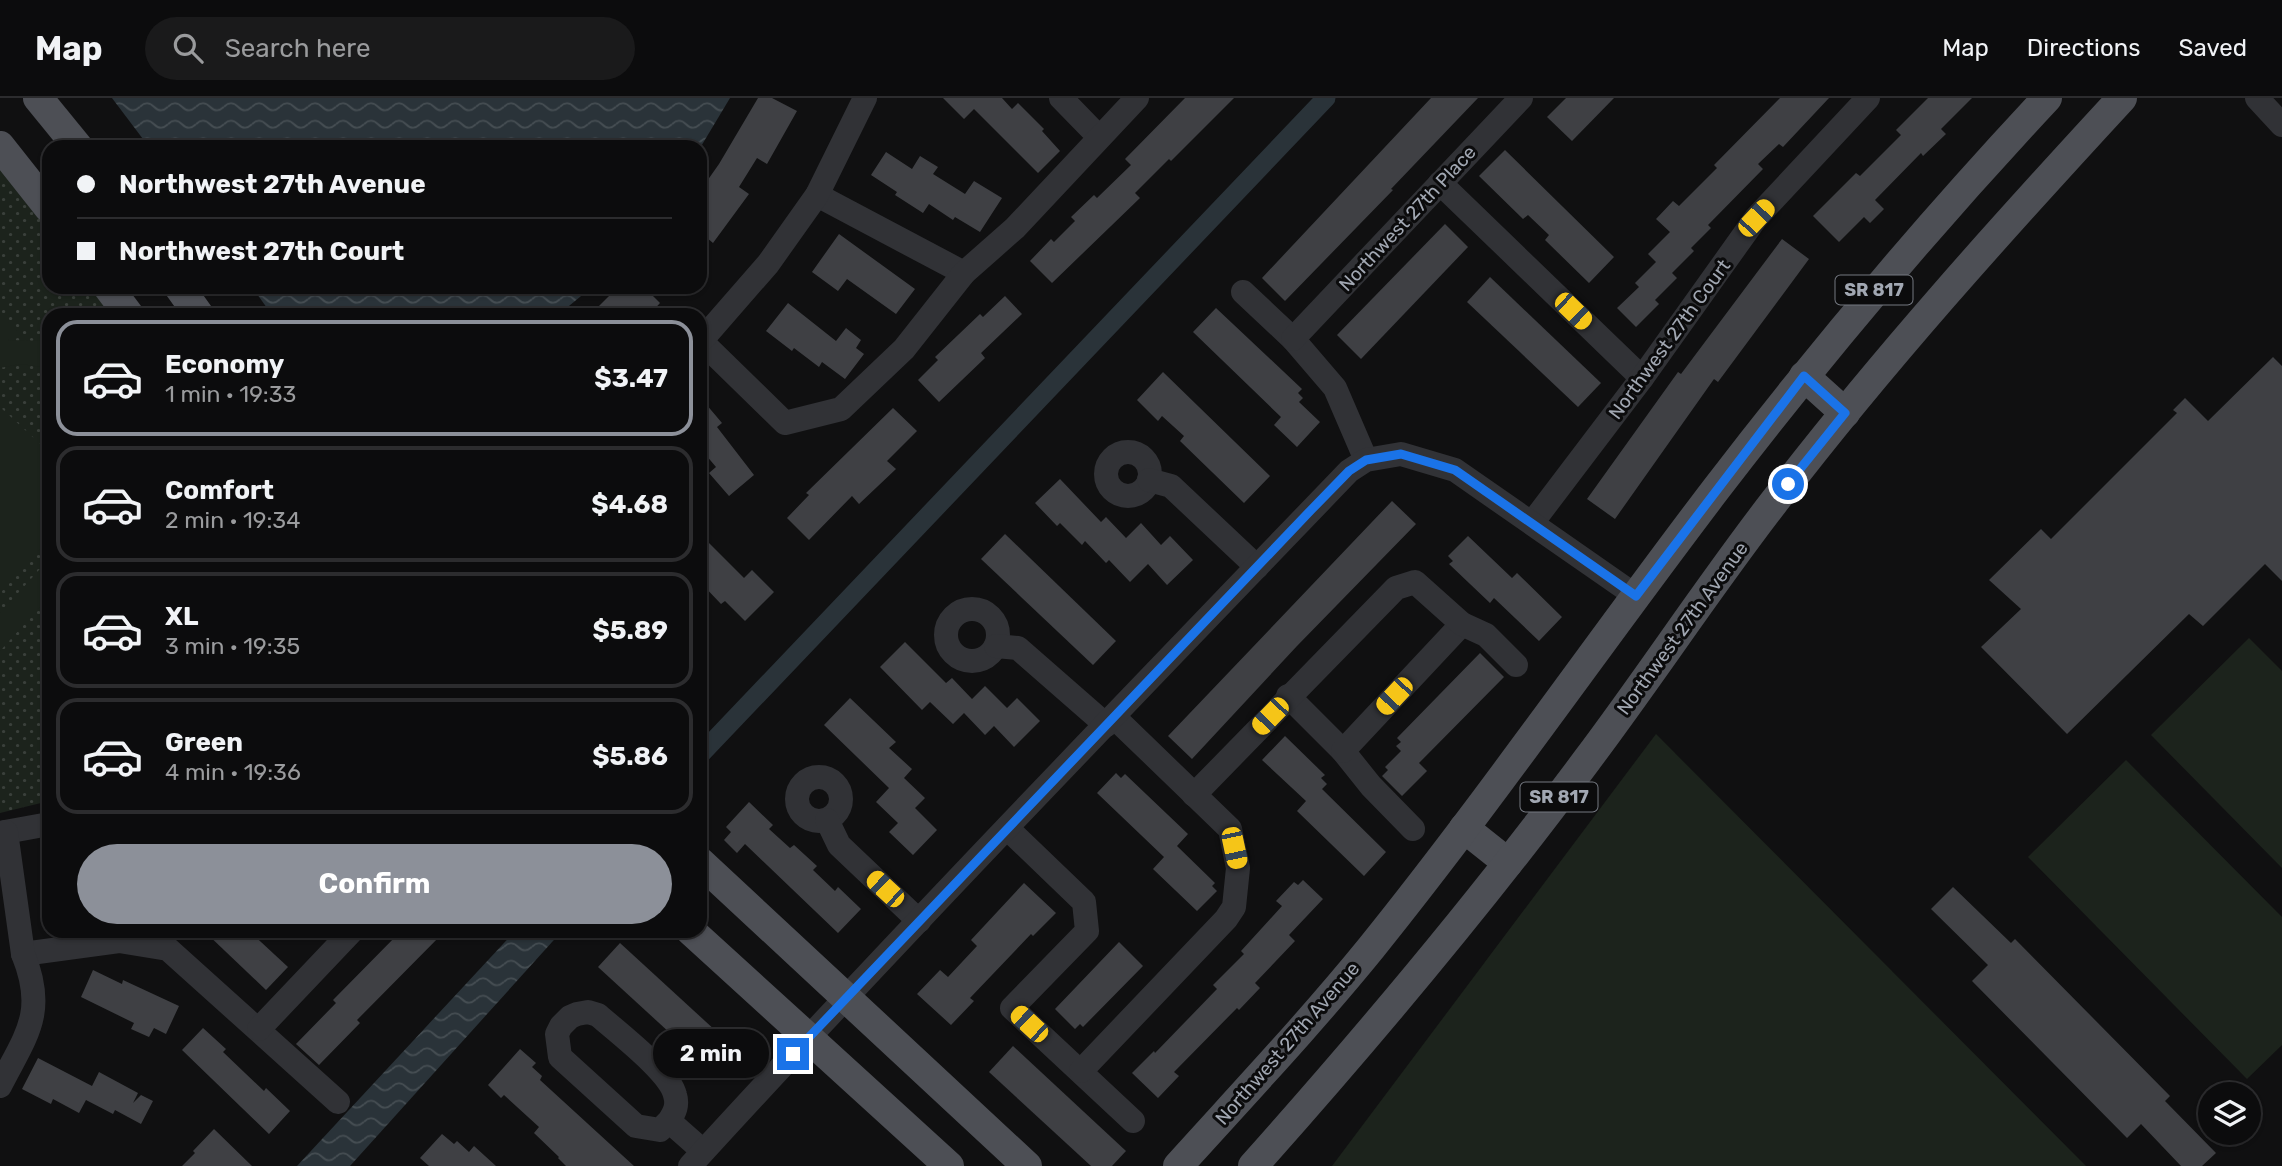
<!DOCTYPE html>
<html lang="en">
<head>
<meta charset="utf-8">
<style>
  body { margin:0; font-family:Rubik,sans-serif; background:#1a1a1b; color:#f1f3f6; height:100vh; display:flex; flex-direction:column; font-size:26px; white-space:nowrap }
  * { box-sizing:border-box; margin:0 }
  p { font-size:23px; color:#9a9b9d }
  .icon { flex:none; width:38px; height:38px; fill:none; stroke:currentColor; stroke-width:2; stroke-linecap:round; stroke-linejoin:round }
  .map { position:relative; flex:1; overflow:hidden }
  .side { position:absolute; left:42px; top:210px; width:665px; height:630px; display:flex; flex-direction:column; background:#0c0c0d; border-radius:21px; box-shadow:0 2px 5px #0004,0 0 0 2px #2c2c2e }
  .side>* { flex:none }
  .hud { position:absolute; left:42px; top:42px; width:665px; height:154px; border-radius:21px; box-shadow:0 2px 5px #0004,0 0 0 2px #2c2c2e; display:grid; align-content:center; height:154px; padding:0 35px; background:#0c0c0d }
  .fabs { position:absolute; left:2198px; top:984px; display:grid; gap:14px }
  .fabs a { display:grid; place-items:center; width:63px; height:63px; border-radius:50%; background:#0c0c0d; box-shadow:0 2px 5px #0004,0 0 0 2px #2c2c2e; font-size:35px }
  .end { position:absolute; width:32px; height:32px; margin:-16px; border:9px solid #1a73e8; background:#fff; box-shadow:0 0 0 4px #fff }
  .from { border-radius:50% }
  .bubble { position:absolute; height:49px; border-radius:24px; background:#0c0c0d; box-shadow:0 2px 5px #0004,0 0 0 2px #2c2c2e; font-size:23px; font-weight:700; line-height:49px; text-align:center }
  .car { position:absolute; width:21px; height:42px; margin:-21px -10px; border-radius:9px; box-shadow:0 0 5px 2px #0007; background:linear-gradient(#f5c518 24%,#345 0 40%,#f5c518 0 76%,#345 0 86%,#f5c518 0) }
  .hud b { display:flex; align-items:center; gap:24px; height:66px; font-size:26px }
  .hud b+b { border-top:2px solid #2c2c2e }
  .hud i { width:18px; height:18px; background:#f1f3f6 }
  ul { padding:12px 0 0; list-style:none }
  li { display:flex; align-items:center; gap:21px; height:116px; margin:0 14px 10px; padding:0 21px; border:4px solid #2c2c2e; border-radius:21px }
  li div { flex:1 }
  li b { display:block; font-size:26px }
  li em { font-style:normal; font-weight:700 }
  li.selected { border-color:#8c9099 }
  li>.icon { width:63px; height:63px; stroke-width:1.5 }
  .action { display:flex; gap:14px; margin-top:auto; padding:14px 35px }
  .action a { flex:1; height:80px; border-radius:42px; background:#8c9099; color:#fff; font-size:28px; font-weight:700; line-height:80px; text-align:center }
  header { display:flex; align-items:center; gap:42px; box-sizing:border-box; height:98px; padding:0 35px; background:#0c0c0d; border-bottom:2px solid #2c2c2e }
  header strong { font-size:33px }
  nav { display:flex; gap:38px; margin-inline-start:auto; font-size:24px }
  .search { width:490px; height:63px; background:#1a1a1b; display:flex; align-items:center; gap:18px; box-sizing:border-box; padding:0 24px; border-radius:38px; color:#9a9b9d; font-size:26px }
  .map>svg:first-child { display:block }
  .green { fill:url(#green-dots) }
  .pitch { fill:#1c231c }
  .water { fill:url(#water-waves) }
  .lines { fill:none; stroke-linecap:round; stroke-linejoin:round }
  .canal { stroke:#2a3339; stroke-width:19 }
  .building { fill:#3f4044 }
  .minor { stroke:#313236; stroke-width:24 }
  .major { stroke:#4d4f55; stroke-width:30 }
  .route { stroke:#1a73e8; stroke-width:9 }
  .labels { text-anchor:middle; stroke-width:6; stroke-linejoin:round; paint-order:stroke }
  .shield { fill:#0b0b0c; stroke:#747880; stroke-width:2 }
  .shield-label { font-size:18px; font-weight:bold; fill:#a1a7b2 }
  .street-label { font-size:19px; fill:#a1a7b2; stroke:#0b0b0c }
</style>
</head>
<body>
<header>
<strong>Map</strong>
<div class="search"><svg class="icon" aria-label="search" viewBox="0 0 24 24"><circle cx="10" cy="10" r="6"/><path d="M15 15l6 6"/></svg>Search here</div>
<nav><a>Map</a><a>Directions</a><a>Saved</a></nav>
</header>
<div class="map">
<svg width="2282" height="1068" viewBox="0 0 2282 1068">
  <defs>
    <pattern id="green-dots" width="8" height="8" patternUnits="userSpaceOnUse" patternTransform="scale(1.75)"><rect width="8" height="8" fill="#1c231c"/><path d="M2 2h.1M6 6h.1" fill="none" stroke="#3a403b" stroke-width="1.8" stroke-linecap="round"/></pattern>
    <pattern id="water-waves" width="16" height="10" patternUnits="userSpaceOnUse" patternTransform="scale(1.75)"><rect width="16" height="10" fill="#2a3339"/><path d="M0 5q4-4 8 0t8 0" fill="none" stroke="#464e53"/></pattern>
  </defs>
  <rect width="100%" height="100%" fill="#101011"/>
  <path class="green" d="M0 71 49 130V189H94L114 217H49V703L0 715Z"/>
  <g class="pitch">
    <path d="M0 217 17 232 8 242 49 243V270L20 266 0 270Z"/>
    <path d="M0 309 49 354V441L0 495Z"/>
    <path d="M49 461V499L0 553V515Z"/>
    <path d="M2249 540 2282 573V770L2151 637Z"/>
    <path d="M1656 636 2086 1068H1332Z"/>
    <path d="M2126 662 2282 819V947L2247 981 2028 759Z"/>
  </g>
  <g class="water">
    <path d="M112 0H730L700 50 149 49Z"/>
    <path d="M252 189H592L558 217H272Z"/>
    <path d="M515 833H562L350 1068H297Z"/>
  </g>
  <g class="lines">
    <path class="canal" d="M700 657 1326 0"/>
  </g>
  <g class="building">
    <path d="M758 0H772L797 13 767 66 757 60 739 89 749 96 713 145 700 134V93L719 66Z"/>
    <path d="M943 0H1002L1012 11 1018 5 1044 31 1042 33 1060 53 1038 75 974 11 964 21Z"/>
    <path d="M1185 0H1234L1171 63 1169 61 1135 95 1140 100 1052 185 1030 163 1051 141 1054 144 1075 123 1071 119 1094 97 1097 100 1131 67 1125 61Z"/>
    <path d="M1431 0H1478L1391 91 1393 92 1285 203 1262 180Z"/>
    <path d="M1566 0H1614L1572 43 1547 19Z"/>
    <path d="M1780 0H1829L1783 49 1779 46 1758 66 1763 71 1708 127 1711 130 1691 150 1694 153 1672 175 1677 180 1655 202 1659 206 1636 229 1617 210 1639 189 1635 185 1656 164 1648 156 1670 134 1656 121 1673 103 1679 108 1717 70 1714 67Z"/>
    <path d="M1928 0H1972L1941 31 1946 36 1923 58 1921 55 1875 102 1884 111 1870 125 1864 119 1839 144 1813 118 1856 75 1860 78 1901 37 1896 32Z"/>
    <path d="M1505 52 1614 159 1589 185 1545 142 1549 137 1528 117 1523 121 1479 78Z"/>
    <path d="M886 54 912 71 920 58 938 69 933 76 965 96 974 83 1002 100 980 134 955 119 953 122 929 106 923 115 895 97 897 94 871 77Z"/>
    <path d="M1445 126 1468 149 1361 261 1337 237Z"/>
    <path d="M839 136 915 191 896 216 847 181 838 193 812 174Z"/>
    <path d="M1782 141 1809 161 1718 284 1714 281 1615 421 1587 401 1678 274 1681 276Z"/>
    <path d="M1490 179 1601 285 1578 309 1467 204Z"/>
    <path d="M618 189H644L660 205 649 217H590Z"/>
    <path d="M1005 198 1022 216 981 255 985 260 939 304 918 282 938 262 935 259 980 216 983 219Z"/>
    <path d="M788 205 836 243 846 230 861 242 856 250 864 256 845 281 822 264 819 269 794 250 792 253 766 233Z"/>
    <path d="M1216 210 1302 291 1298 295 1303 300 1299 304 1320 324 1297 349 1274 327 1281 319 1193 234Z"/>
    <path d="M2273 259 2282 268V483L2265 466 2203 528 2189 516 2067 636 1981 549 2021 511 1989 482 2041 431 2051 441 2177 315 2173 312 2185 300 2208 323Z"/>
    <path d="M1163 274 1270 378 1244 405 1180 343 1184 338 1162 318 1158 323 1137 302Z"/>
    <path d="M700 299 722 325 717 329 754 377 729 398 709 375 716 369 700 350Z"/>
    <path d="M893 310 917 333 887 363 896 371 859 406 852 398 809 442 787 420 809 397 806 395Z"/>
    <path d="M1060 381 1101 424 1106 419 1126 440 1141 425 1161 447 1170 438 1193 462 1167 487 1148 466 1130 484 1109 462 1106 465 1085 443 1082 447 1060 425 1057 428 1035 405Z"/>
    <path d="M1392 403 1416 426 1297 548 1192 661 1168 638Z"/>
    <path d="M700 436 744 480 752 472 774 494 745 523 725 503 721 506 700 484Z"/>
    <path d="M1005 436 1116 543 1093 567 981 461Z"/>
    <path d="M1468 438 1512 480 1517 475 1562 519 1539 543 1494 500 1490 505 1449 466 1453 463 1448 458Z"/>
    <path d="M905 544 946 585 952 580 972 601 985 588 1007 610 1017 600 1040 623 1014 649 994 628 985 637 964 615 953 626 930 604 922 612 880 569Z"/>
    <path d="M1480 555 1504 579 1419 665 1427 673 1402 698 1382 678 1388 672 1385 669 1401 653 1396 648 1401 644 1397 640Z"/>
    <path d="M850 600 896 644 889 650 912 671 904 680 925 700 915 710 937 732 913 757 889 734 898 725 876 704 889 690 824 627Z"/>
    <path d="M1285 638 1325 677 1321 680 1327 686 1322 691 1386 754 1364 778 1297 713 1306 703 1262 662Z"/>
    <path d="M1116 675 1121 680 1125 676 1188 736 1177 748 1215 785 1212 788 1217 793 1197 813 1153 771 1164 759 1097 695Z"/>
    <path d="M749 704 773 727 769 731 790 750 794 747 817 768 813 772 835 793 838 789 861 811 838 835 745 746 737 755 724 742 731 734 726 729Z"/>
    <path d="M1303 782 1323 801 1289 837 1295 843 1255 885 1260 890 1239 912 1237 910 1174 974 1179 978 1158 1000 1132 975 1154 953 1155 955 1217 891 1213 887 1244 856 1241 853 1282 808 1276 803 1294 784 1298 787Z"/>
    <path d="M1024 785 1056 815 1033 838 1031 836 970 900 974 903 951 927 917 896 940 872 948 879 977 848 971 842Z"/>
    <path d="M1953 789 2011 845 2015 841 2170 998 2165 1003 2216 1055 2202 1068H2181L2141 1026 2127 1040 1972 883 1988 867 1931 811Z"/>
    <path d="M204 833H249L288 869 266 892Z"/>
    <path d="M401 833H445L357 922 360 925 319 967 296 946 336 905 333 902Z"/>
    <path d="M1119 844 1143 868 1083 929 1080 926 1075 931 1055 911Z"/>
    <path d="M620 845 741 956 719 980 598 869Z"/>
    <path d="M93 872 122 886 123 882 179 908 166 936 154 930 149 939 131 931 134 925 81 899Z"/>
    <path d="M203 930 226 951 223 954 264 993 266 990 290 1013 269 1036 182 952Z"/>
    <path d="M1013 948 1126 1053 1112 1068H1091L989 974Z"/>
    <path d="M520 951 536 965 532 969 542 978 540 982 634 1068H566L558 1060 559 1059 534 1035 539 1029 504 997 501 1000 488 987Z"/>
    <path d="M38 960 92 988 99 974 138 995 133 1005 141 997 153 1003 141 1026 115 1012 113 1016 86 1002 79 1015 53 1001 51 1006 22 991Z"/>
    <path d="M214 1031 252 1068H182L195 1055 193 1053Z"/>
    <path d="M442 1036 454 1046 457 1043 469 1054 474 1048 496 1068H429L420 1060Z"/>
  </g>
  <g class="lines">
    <g class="minor">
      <path d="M1061 0 1099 39"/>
      <path d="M2257 0 2282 27"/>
      <path d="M1440 85 1642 280"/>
      <path d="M817 97 964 175"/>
      <path d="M1243 194 1293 241 1335 290 1366 362"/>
      <path d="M1293 241 1521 0"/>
      <path d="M701 243 785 325 841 311 904 251 964 175 1015 130 1137 0"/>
      <path d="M700 244 768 166 817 97 865 0"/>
      <circle cx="1128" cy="376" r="22"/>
      <path d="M1149 382 1171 388 1257 469"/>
      <path d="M1532 425 1642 280 1756 120 1868 0"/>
      <circle cx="972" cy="537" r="26"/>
      <path d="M996 548 1018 550 1106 627"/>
      <path d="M1288 598 1343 653 1371 688 1413 731"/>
      <path d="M1343 653 1462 526"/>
      <circle cx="819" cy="701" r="22"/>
      <path d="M1194 697 1396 490 1415 484 1462 526 1486 537 1516 567"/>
      <path d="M827 722 839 747 919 823"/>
      <path d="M1007 730 1084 804 1087 833 1012 910 1133 1023"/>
      <path d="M0 735 49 726"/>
      <path d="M23 856 119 843 168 851 338 1004"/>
      <path d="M259 931 352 833"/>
      <path d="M1081 973 1226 821 1234 809 1238 770 1230 731 1114 619"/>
      <path d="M0 988C26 937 47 915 23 856L6 734"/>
      <path d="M669 1023 660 1032 636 1028 560 959 557 936 561 928 570 919 577 916 588 914 598 917C617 934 670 974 675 997 678 1007 675 1014 669 1023L703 1053"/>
      <path d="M690 1068C905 833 1128 603 1349 373L1366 362 1401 356 1455 372 1636 498"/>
    </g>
    <g class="major">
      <path d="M38 0 78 49"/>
      <path d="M0 48 49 110"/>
      <path d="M108 189 129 217"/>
      <path d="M179 189 199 217"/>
      <path d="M1804 278 1845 315"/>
      <path d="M1464 730 1508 765"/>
      <path d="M700 764 1027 1068"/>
      <path d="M691 833 949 1068"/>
      <path d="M1178 1068C1243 996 1310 925 1371 850 1491 701 1600 543 1716 391 1821 254 1929 126 2047 0"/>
      <path d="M1253 1068C1369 938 1483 802 1587 662 1651 577 1709 488 1774 404 1882 263 2001 131 2122 0"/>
    </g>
  </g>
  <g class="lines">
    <path class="route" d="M793 956 1312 411 1349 373 1366 362 1401 356 1455 372 1636 498 1804 278 1845 315 1788 386"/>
  </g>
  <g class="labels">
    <g class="shield">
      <rect x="1835.5" y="177.5" width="77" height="29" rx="5"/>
      <rect x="1520.5" y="684.5" width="77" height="29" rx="5"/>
    </g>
    <g class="shield-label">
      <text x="1874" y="198">SR 817</text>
      <text x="1559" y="705">SR 817</text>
    </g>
    <g class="street-label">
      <text transform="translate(1407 120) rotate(-47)" y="7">Northwest 27th Place</text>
      <text transform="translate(1669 241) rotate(-54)" y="7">Northwest 27th Court</text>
      <text transform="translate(1682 530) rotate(-54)" y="7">Northwest 27th Avenue</text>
      <text transform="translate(1287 945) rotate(-49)" y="7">Northwest 27th Avenue</text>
    </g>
  </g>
</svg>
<div class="fabs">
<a><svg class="icon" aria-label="layers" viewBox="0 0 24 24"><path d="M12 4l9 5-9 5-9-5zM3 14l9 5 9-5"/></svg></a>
</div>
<i class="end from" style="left:1788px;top:386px"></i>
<i class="end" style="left:793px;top:956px"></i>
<div class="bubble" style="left:653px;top:931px;width:116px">2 min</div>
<i class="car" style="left:1756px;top:120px;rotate:43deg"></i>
<i class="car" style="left:1573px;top:213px;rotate:134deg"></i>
<i class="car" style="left:1394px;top:598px;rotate:223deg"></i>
<i class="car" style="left:1270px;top:618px;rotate:224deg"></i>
<i class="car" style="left:1234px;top:750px;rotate:168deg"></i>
<i class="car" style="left:885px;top:791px;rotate:313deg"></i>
<i class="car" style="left:1029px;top:926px;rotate:313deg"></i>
<div class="hud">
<b><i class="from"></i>Northwest 27th Avenue</b>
<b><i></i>Northwest 27th Court</b>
</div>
<section class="side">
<ul>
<li class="selected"><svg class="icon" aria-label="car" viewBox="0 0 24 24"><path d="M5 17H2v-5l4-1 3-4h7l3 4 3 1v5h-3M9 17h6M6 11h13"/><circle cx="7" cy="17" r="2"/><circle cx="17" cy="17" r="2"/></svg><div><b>Economy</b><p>1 min · 19:33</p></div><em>$3.47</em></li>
<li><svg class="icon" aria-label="car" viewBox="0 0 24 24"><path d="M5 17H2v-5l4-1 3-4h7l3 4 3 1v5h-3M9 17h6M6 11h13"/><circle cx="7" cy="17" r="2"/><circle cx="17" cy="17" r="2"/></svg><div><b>Comfort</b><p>2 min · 19:34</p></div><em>$4.68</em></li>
<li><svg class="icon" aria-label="car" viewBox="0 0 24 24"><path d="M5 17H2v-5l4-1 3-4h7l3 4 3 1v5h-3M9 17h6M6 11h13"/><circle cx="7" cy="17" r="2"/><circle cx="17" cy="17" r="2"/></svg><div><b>XL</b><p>3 min · 19:35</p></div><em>$5.89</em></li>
<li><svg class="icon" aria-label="car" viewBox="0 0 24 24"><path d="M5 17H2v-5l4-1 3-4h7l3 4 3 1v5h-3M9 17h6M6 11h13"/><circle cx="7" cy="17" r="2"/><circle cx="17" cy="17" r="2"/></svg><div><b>Green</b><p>4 min · 19:36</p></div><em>$5.86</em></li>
</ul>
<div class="action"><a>Confirm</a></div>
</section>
</div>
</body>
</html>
